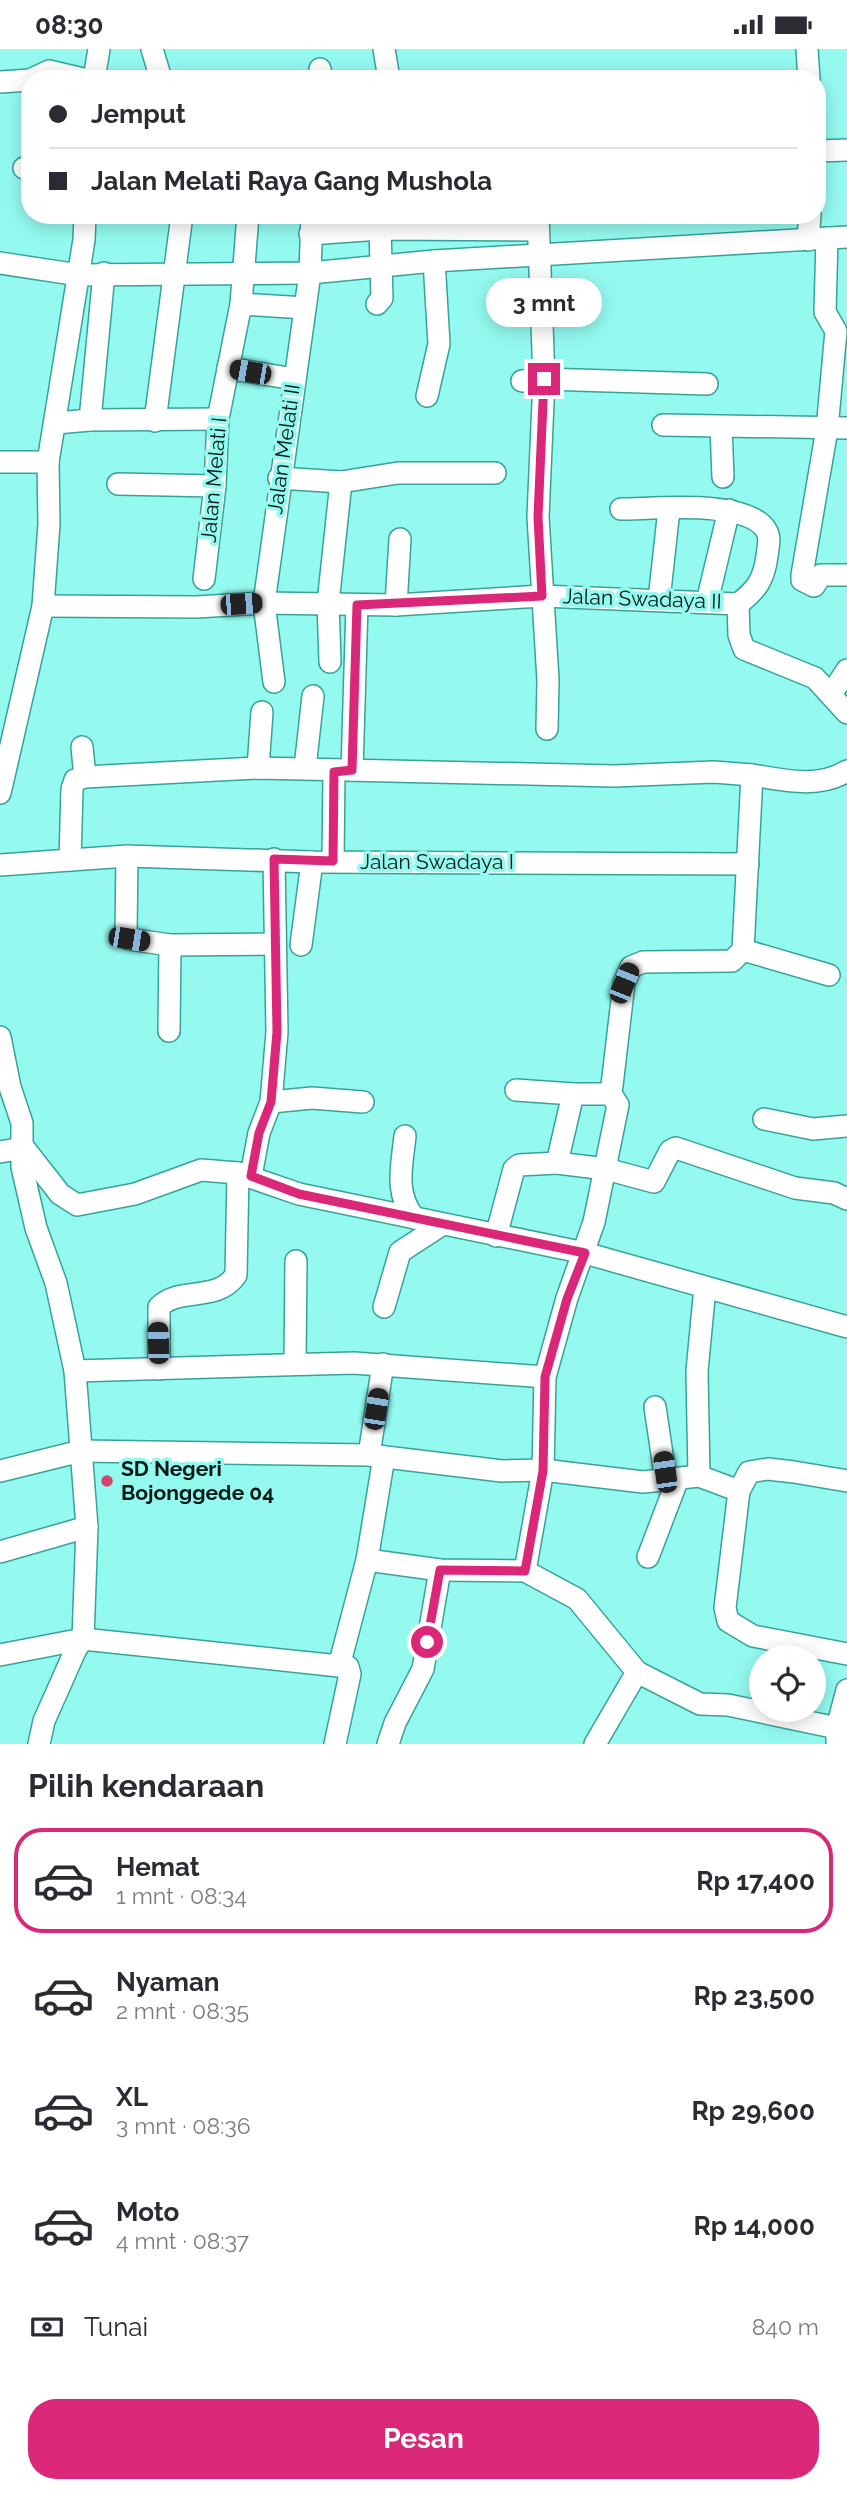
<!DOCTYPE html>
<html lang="id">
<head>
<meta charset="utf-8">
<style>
  body { margin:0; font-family:Raleway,sans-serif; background:#f2f2f3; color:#2b2b33; height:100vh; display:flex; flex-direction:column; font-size:26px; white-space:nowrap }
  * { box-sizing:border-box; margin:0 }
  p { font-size:23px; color:#7c7c81 }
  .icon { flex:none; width:38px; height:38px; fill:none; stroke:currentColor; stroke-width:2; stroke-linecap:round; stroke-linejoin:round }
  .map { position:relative; height:1695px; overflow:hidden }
  .side { display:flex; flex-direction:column; background:#fff; flex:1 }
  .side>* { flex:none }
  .banner { position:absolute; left:21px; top:21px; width:805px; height:154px; border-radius:28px; box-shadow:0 4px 18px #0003; display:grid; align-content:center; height:154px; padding:0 28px; background:#fff }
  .fabs { position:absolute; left:749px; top:1596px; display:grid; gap:14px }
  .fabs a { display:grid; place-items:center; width:77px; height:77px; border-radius:50%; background:#fff; box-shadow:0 4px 18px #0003; font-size:35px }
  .end { position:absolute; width:32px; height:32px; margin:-16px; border:9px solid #db2777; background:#fff; box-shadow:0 0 0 4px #fff }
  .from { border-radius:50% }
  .bubble { position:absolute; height:49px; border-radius:24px; background:#fff; box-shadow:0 4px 18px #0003; font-size:23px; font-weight:700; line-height:49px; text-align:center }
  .car { position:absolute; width:21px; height:42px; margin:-21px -10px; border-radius:9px; box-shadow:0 0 5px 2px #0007; background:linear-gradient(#222 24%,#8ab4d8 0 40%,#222 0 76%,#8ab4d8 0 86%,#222 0) }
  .banner b { display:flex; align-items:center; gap:24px; height:66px; font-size:26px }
  .banner b+b { border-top:2px solid #e1e1e2 }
  .banner i { width:18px; height:18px; background:#2b2b33 }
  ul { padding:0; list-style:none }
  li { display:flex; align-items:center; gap:21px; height:105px; margin:0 14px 10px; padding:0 14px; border:4px solid transparent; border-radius:28px }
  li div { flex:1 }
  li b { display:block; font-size:26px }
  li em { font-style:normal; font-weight:700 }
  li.active { border-color:#db2777 }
  li>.icon { width:63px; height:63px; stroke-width:1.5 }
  h2 { padding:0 28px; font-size:32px; line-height:84px }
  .pay { display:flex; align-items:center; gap:18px; height:77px; padding:0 28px; font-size:26px }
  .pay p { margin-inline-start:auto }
  .action { display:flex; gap:14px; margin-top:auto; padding:14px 28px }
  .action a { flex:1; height:80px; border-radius:28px; background:#db2777; color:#fff; font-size:28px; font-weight:700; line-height:80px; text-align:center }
  .status { display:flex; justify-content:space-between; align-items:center; height:49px; padding:0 35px; background:#fff; direction:ltr }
  .status svg { height:19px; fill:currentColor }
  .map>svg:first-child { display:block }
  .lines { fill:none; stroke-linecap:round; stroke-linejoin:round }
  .minor-casing { stroke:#37a29a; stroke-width:24 }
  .minor { stroke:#fff; stroke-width:21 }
  .route { stroke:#db2777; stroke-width:9 }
  .poi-dot { fill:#d3446b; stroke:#94faf0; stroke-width:2.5 }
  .labels { text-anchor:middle; stroke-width:7; stroke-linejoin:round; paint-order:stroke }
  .street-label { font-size:21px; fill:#021816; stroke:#94faf0 }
  .poi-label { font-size:21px; font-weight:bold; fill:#021816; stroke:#94faf0; text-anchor:start }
</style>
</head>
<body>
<div class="status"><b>08:30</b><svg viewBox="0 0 49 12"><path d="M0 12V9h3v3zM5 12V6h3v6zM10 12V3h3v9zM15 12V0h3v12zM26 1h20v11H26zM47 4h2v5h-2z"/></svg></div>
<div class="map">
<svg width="847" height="1695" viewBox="0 0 847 1695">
  <rect width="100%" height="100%" fill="#94faf0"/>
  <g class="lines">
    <g class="minor-casing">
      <g id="minor">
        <path d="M152 0 161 30"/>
        <path d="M384 0 389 30"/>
        <path d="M807 0 809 30"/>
        <path d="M320 20 322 30"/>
        <path d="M32 30 49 22 83 30"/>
        <path d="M94 30 99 0"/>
        <path d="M0 33 30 31"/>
        <path d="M817 102 847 101"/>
        <path d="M24 119 30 118"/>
        <path d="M310 185 380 180"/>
        <path d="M827 189 825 263 836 282 827 380 802 526V531L814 537 821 526H847"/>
        <path d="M808 191 810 166"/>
        <path d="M0 214 79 226 310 224 434 212 847 188"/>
        <path d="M241 255 305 259"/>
        <path d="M377 255 382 249 380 180 537 181"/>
        <path d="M228 319 294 330"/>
        <path d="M522 332 544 330 538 166"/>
        <path d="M427 347 439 295 434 212"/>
        <path d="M90 371 104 224"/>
        <path d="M155 372 182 166"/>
        <path d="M56 374 90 371 218 370"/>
        <path d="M663 376 847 379"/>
        <path d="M721 378 723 428"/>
        <path d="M0 413H48L84 191 85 166"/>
        <path d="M279 429 341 433 398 424H495"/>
        <path d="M118 435 215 437"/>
        <path d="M621 460C655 460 747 450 766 481 771 488 768 498 767 507 764 530 757 541 738 555"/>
        <path d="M204 530 215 437 218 370 241 255 248 166"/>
        <path d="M659 551 669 460"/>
        <path d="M707 553 729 461"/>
        <path d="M738 555 739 586 744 600 815 629 847 664"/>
        <path d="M396 556 400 490"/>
        <path d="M43 557 196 558 264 554 396 556 542 547 738 555"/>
        <path d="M330 613 328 554 341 433"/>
        <path d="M274 633 264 554 310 224 312 166"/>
        <path d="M832 644 847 621"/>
        <path d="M547 680 548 631 538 468 544 330 707 335"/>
        <path d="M82 698 85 728"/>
        <path d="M258 719 262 663"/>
        <path d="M305 719 313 647"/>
        <path d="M352 721 357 556"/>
        <path d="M0 744 43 557 49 475 48 413"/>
        <path d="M127 807 126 884 129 890 170 896 274 895"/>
        <path d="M70 811 72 740 75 731 85 728 258 719 614 727 714 723 752 726"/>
        <path d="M333 812 334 723"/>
        <path d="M0 816 127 807 312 813 748 815"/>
        <path d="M301 896 312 813"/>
        <path d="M743 901 829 926"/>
        <path d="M169 982 170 896"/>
        <path d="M0 988 10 1038 22 1074V1118L36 1179 56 1234 75 1322 87 1478 83 1590 76 1600 44 1672 39 1695"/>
        <path d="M516 1041 573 1045"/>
        <path d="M271 1053 312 1049 363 1053"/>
        <path d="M764 1070 813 1080 847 1077"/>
        <path d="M405 1087C402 1117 394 1143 414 1169"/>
        <path d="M24 1099 60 1145 77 1156 135 1145 201 1121 238 1124 299 1145 585 1204 847 1278"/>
        <path d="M0 1103 24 1099"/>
        <path d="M557 1114 606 1120 654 1133 670 1102 676 1099 795 1139 834 1144 847 1150"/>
        <path d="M251 1127 259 1084 271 1053 277 983 274 810"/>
        <path d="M496 1187 514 1120 519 1116 557 1114 573 1045H611"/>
        <path d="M384 1258 400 1203 443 1175"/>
        <path d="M295 1315 296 1212"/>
        <path d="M159 1320V1258C180 1237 217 1254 236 1226L238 1124"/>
        <path d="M75 1322 354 1314 545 1328"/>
        <path d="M655 1358 666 1432"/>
        <path d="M369 1406 383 1315"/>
        <path d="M384 1408 367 1511 440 1521 525 1522 577 1550 637 1623 700 1655 728 1656 837 1679"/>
        <path d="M0 1422 81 1402 369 1406 502 1422 543 1421 643 1433 699 1427 739 1442 725 1559 728 1572 753 1587 847 1605"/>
        <path d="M699 1427 697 1322 705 1238"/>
        <path d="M739 1442 749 1423 768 1420 794 1423 847 1432"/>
        <path d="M0 1503 87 1478"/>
        <path d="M648 1508 677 1432"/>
        <path d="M525 1522 543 1421 545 1328 567 1249 594 1173 618 1056 611 1045 624 934 631 918 643 913 732 912 743 901 752 726C784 731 818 740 847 722"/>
        <path d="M0 1606 83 1590 339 1617"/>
        <path d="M335 1695 350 1625 348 1618 339 1617 367 1511"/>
        <path d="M388 1695 395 1674 423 1620 440 1521"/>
        <path d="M595 1695 637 1623"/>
        <path d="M837 1695V1679L847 1641"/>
      </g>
    </g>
    <use href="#minor" class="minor"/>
  </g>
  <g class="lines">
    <path class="route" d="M427 1593 440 1521 525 1522 543 1422 545 1328 567 1250 585 1204 299 1145 251 1127 259 1084 271 1053 277 983 274 810 333 812 334 723 352 721 357 556 542 547 538 468 544 330"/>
  </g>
  <circle class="poi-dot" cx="107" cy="1432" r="7"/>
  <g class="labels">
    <g class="street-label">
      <text transform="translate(284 400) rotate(-82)" y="7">Jalan Melati II</text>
      <text transform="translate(214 431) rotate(-85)" y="7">Jalan Melati I</text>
      <text transform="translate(642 550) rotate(2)" y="7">Jalan Swadaya II</text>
      <text x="437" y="820">Jalan Swadaya I</text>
    </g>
    <g class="poi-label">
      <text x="121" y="1427">SD Negeri<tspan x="121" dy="24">Bojonggede 04</tspan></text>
    </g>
  </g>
</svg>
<div class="fabs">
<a><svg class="icon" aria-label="locate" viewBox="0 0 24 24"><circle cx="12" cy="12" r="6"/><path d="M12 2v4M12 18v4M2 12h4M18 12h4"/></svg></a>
</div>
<i class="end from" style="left:427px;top:1593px"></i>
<i class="end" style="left:544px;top:330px"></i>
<div class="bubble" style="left:486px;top:229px;width:116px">3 mnt</div>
<i class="car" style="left:250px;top:323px;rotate:280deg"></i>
<i class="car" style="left:241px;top:555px;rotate:86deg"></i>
<i class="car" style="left:129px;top:890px;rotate:99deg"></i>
<i class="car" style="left:624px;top:934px;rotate:22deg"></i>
<i class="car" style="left:158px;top:1294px;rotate:358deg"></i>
<i class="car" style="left:376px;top:1360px;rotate:9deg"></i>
<i class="car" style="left:665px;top:1423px;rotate:352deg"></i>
<div class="banner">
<b><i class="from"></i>Jemput</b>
<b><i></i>Jalan Melati Raya Gang Mushola</b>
</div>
</div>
<section class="side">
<h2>Pilih kendaraan</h2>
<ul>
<li class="active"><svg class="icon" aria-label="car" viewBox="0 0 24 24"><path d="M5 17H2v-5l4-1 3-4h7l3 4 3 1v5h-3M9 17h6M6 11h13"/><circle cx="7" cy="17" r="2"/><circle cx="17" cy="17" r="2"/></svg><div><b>Hemat</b><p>1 mnt · 08:34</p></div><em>Rp 17,400</em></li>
<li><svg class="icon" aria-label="car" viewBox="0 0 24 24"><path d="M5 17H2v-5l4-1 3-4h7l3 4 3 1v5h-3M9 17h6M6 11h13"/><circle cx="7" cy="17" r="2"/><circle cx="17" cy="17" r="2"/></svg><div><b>Nyaman</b><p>2 mnt · 08:35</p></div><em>Rp 23,500</em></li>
<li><svg class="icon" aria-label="car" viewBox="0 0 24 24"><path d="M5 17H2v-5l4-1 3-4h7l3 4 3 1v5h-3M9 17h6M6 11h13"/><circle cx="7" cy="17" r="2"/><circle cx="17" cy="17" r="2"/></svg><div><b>XL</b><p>3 mnt · 08:36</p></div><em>Rp 29,600</em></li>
<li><svg class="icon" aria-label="car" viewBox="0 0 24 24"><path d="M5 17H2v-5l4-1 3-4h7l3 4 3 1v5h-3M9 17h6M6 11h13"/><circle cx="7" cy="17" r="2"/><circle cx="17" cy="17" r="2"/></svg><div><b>Moto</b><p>4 mnt · 08:37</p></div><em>Rp 14,000</em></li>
</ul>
<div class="pay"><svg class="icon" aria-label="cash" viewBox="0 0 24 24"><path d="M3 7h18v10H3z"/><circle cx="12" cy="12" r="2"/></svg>Tunai<p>840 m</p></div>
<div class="action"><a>Pesan</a></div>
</section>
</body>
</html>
